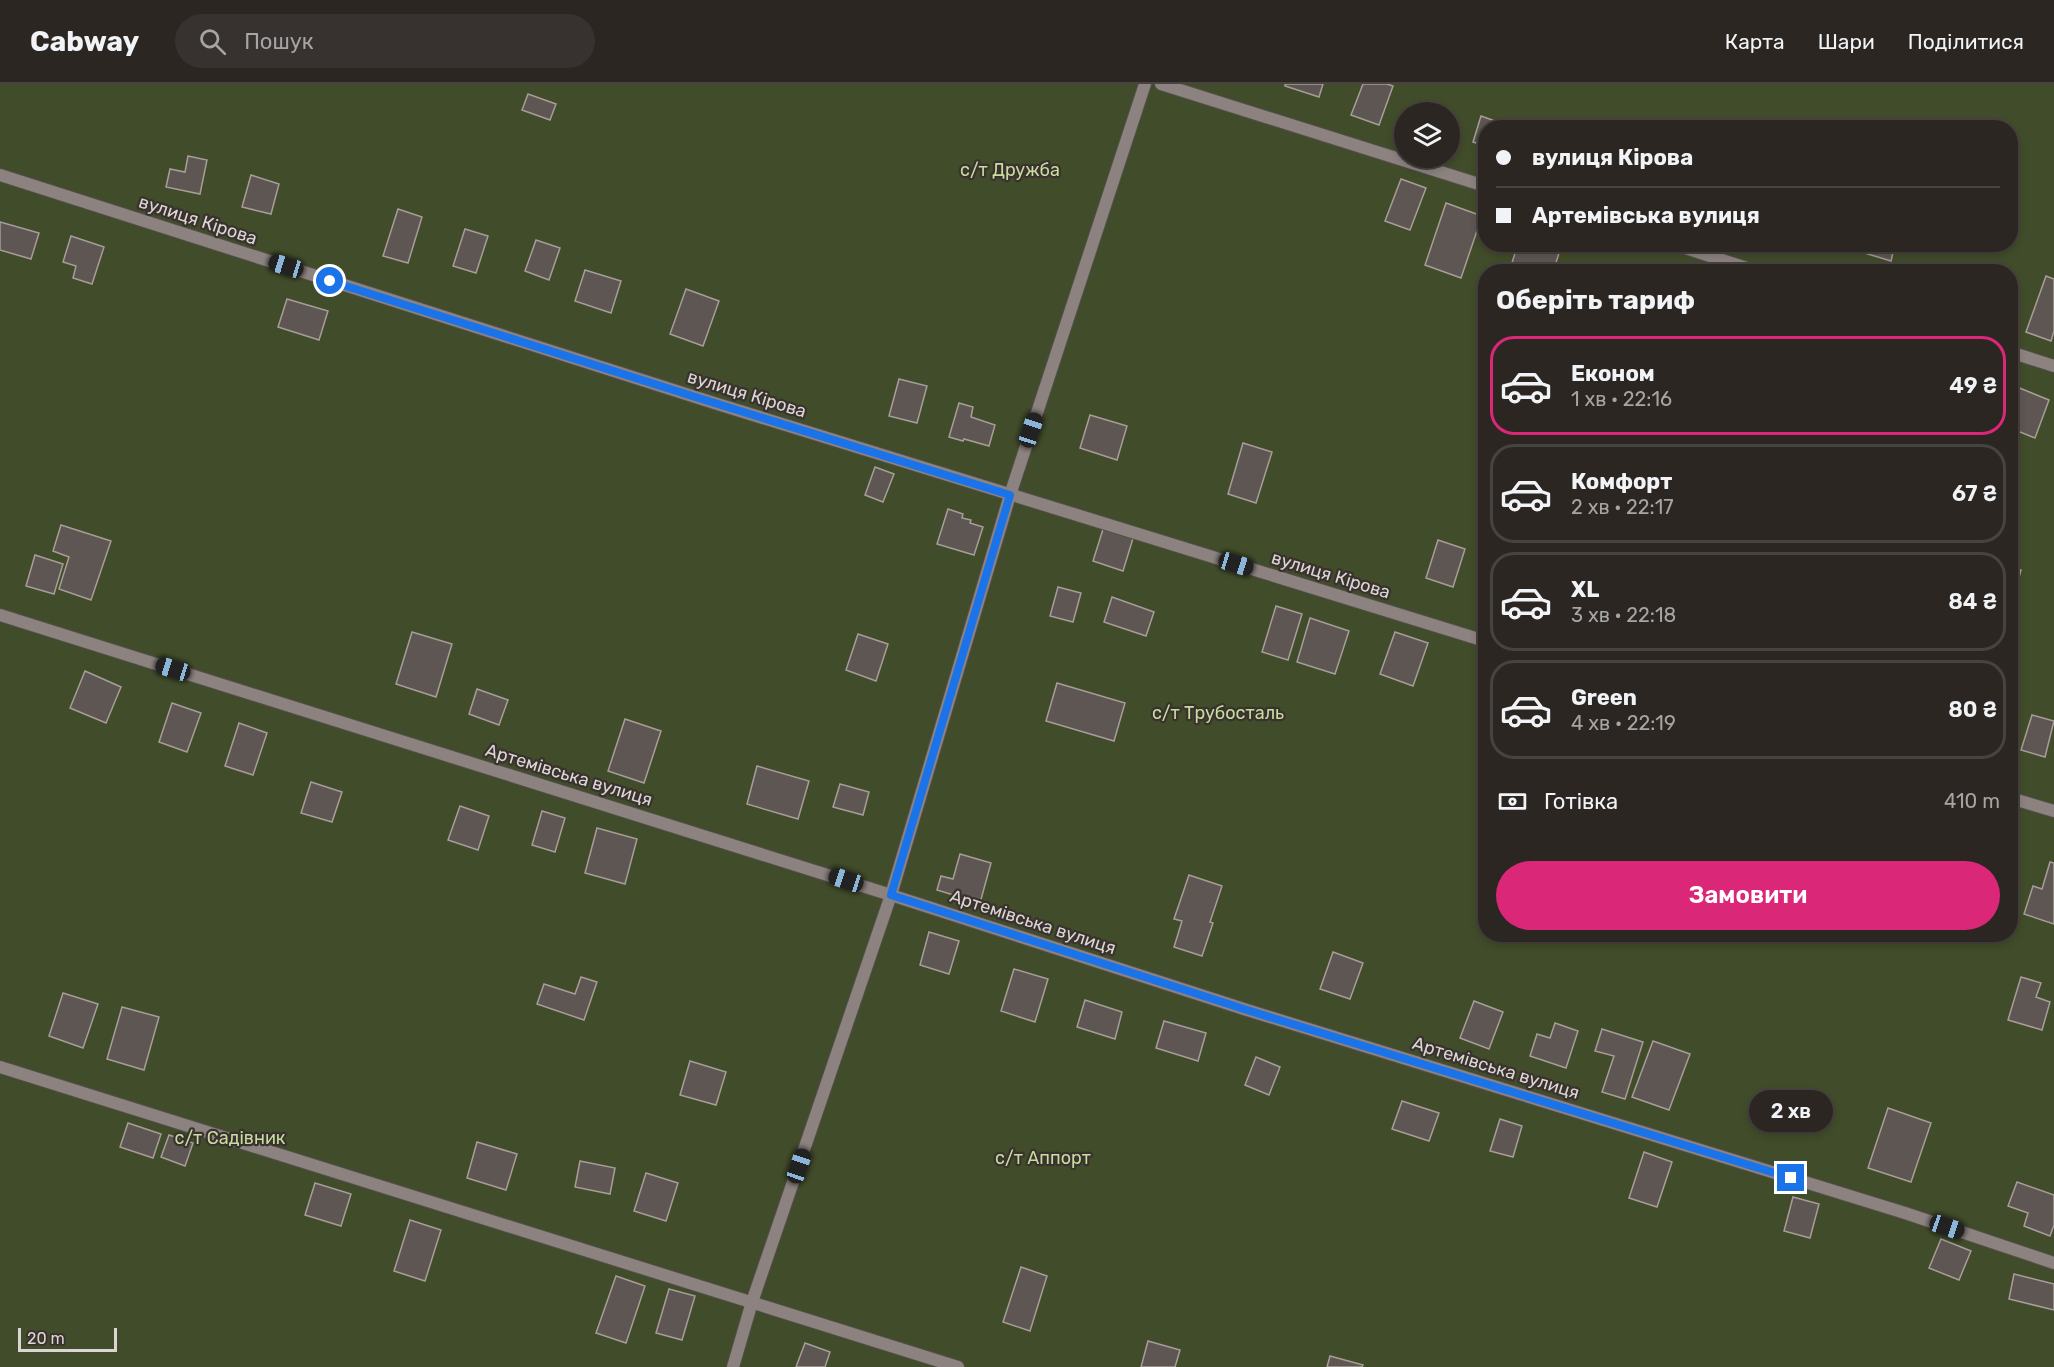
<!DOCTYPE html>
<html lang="uk">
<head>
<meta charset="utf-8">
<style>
  body { margin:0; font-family:Rubik,sans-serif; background:#37322f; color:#f1f3f6; height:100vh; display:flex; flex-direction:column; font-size:22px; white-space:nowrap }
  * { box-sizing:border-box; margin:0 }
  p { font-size:20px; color:#a6a5a5 }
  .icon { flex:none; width:33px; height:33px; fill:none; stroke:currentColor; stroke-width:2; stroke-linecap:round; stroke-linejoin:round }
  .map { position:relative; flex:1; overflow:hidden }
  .sheet { position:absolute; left:1478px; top:180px; width:540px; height:678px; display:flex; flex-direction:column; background:#2b2622; border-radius:24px; box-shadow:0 3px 9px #0003,0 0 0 2px #474340 }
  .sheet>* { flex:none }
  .top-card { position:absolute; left:1478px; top:36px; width:540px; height:132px; border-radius:24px; box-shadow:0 3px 9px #0003,0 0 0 2px #474340; display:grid; align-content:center; height:132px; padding:0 18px; background:#2b2622 }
  .tools { position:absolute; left:1394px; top:18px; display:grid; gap:12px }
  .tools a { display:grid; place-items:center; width:66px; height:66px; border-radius:50%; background:#2b2622; box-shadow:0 3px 9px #0003,0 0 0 2px #474340; font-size:30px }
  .scale { position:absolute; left:18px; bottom:15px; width:99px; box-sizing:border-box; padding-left:6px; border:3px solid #dbd6d4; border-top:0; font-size:16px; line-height:21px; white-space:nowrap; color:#dbd6d4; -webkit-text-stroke:4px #39322e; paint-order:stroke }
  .end { position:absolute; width:27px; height:27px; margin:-14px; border:8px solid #1a73e8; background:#fff; box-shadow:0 0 0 3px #fff }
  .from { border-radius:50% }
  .bubble { position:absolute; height:42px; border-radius:21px; background:#2b2622; box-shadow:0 3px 9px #0003,0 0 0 2px #474340; font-size:20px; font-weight:600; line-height:42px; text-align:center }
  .car { position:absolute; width:18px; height:36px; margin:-18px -9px; border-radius:8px; box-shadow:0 0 4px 2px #0007; background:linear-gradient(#222 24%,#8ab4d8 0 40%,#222 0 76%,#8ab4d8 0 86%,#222 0) }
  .top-card b { display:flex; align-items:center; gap:21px; height:57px; font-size:22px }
  .top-card b+b { border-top:2px solid #474340 }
  .top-card i { width:15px; height:15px; background:#f1f3f6 }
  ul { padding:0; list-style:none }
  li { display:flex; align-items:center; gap:18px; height:99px; margin:0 12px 9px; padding:0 6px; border:3px solid #474340; border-radius:24px }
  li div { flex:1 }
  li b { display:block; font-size:22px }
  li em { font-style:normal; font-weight:600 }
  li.selected { border-color:#db2777 }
  li>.icon { width:54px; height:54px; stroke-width:1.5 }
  h2 { padding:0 18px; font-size:27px; line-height:72px }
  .pay { display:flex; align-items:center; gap:15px; height:66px; padding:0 18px; font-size:22px }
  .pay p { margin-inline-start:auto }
  .action { display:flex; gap:12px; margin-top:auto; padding:12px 18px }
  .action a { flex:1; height:69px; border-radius:36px; background:#db2777; color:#fff; font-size:24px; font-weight:600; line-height:69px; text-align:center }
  header { display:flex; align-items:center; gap:36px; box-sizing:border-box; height:84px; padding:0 30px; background:#2b2622; border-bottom:2px solid #474340 }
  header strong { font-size:28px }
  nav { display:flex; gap:33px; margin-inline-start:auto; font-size:21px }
  .search { width:420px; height:54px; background:#37322f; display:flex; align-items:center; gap:15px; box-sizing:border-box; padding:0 21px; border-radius:33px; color:#a6a5a5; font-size:22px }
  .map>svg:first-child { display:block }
  .green { fill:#414c2a; fill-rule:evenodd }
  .building { fill:#5e5652; stroke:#a79d99; stroke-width:1.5 }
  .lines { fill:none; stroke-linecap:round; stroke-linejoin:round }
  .service-casing { stroke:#544e4b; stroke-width:14 }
  .minor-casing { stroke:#544e4b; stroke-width:14 }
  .service { stroke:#8c8380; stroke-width:12 }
  .minor { stroke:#8c8380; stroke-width:12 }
  .route { stroke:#1a73e8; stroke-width:8 }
  .labels { text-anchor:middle; stroke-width:4.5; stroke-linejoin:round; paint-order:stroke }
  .park-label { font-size:18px; fill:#c7dc9d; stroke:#39322e }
  .street-label { font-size:18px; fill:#dbd6d4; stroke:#39322e }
</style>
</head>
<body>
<header>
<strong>Cabway</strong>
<div class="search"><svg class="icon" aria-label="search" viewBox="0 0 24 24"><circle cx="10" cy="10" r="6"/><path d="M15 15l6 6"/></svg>Пошук</div>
<nav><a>Карта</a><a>Шари</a><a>Поділитися</a></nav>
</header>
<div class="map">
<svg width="2054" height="1283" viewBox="0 0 2054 1283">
  <rect width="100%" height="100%" fill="#39322e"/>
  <path class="green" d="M0 0H2054V1283H0ZM1404 28H1449V74H1404ZM1485 44H2010V160H1485ZM1485 188H2010V850H1485Z"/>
  <g class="building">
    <path d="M1285 0H1323L1319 13 1285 2Z"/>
    <path d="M1363 0H1387L1393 2 1379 41 1351 31Z"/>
    <path d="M528 10 556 20 550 36 522 26Z"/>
    <path d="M1481 32 1515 44H1485V62L1473 58Z"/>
    <path d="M188 72 207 76 200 110 166 103 170 85 185 88Z"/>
    <path d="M251 91 279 100 271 130 242 123Z"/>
    <path d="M1401 95 1426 104 1410 146 1385 137Z"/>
    <path d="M1446 119 1482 132 1461 194 1425 181Z"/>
    <path d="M398 125 422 133 408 179 383 172Z"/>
    <path d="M0 138 39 149 31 175 0 166Z"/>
    <path d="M465 145 488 152 476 189 453 182Z"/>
    <path d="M71 152 104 163 92 200 73 194 76 182 63 178Z"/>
    <path d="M536 156 560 164 549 196 525 187Z"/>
    <path d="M1518 160H1553L1561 163 1553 188H1509Z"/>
    <path d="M1860 160H1895L1891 177 1858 167Z"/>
    <path d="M585 186 621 197 611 229 575 217Z"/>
    <path d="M2046 192 2054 195V247L2051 257 2026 248Z"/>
    <path d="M686 205 719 217 703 262 670 250Z"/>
    <path d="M287 215 328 227 319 256 278 243Z"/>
    <path d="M899 295 927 302 917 339 889 332Z"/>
    <path d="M2017 303 2049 316 2035 354 2010 344V322Z"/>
    <path d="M959 319 973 323 971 333 995 341 989 362 964 355 963 357 949 353Z"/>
    <path d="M1090 331 1127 342 1117 376 1080 364Z"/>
    <path d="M1243 359 1272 368 1256 419 1228 410Z"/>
    <path d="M875 383 894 390 883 418 865 411Z"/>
    <path d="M948 425 963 430 962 434 971 436 970 439 983 443 974 471 937 460Z"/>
    <path d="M61 441 111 457 91 516 59 505 69 473 53 467Z"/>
    <path d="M1104 442 1134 451 1123 487 1093 477Z"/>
    <path d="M1438 456 1465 465 1453 503 1426 494Z"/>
    <path d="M35 471 63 480 54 510 26 502Z"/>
    <path d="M2010 483 2021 486 2014 513 2010 512Z"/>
    <path d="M1058 503 1081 509 1073 538 1050 532Z"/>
    <path d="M1112 513 1154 528 1146 552 1104 538Z"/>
    <path d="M1276 522 1302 530 1288 576 1262 568Z"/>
    <path d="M1310 534 1349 547 1335 590 1297 578Z"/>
    <path d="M412 548 452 560 436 613 396 600Z"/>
    <path d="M1395 548 1428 559 1413 602 1380 590Z"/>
    <path d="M858 550 888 560 876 597 846 586Z"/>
    <path d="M85 587 121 603 106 639 70 624Z"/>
    <path d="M1057 599 1125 619 1114 657 1046 637Z"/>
    <path d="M477 605 508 616 499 641 469 630Z"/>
    <path d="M172 619 201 629 187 668 159 658Z"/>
    <path d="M2032 631 2054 637 2045 673 2021 666Z"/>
    <path d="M625 635 661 647 644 699 608 687Z"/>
    <path d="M239 639 267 649 253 691 225 682Z"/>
    <path d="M757 682 809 697 798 735 747 720Z"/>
    <path d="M311 698 342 708 332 738 301 729Z"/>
    <path d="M840 700 869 708 863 731 833 723Z"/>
    <path d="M460 722 489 732 478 766 448 756Z"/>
    <path d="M542 727 565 734 555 768 532 761Z"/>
    <path d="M597 744 637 755 625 800 585 789Z"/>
    <path d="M960 770 991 779 980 819 937 806 941 792 953 795Z"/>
    <path d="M2050 778 2054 779V840L2024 830 2033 802 2042 805Z"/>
    <path d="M1189 791 1222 802 1210 838 1213 839 1202 872 1174 863 1182 837 1174 835Z"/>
    <path d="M929 848 959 857 949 890 920 881Z"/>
    <path d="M1333 868 1363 879 1350 915 1320 905Z"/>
    <path d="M1014 885 1048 895 1035 938 1001 927Z"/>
    <path d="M581 893 597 898 584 936 537 920 544 900 575 910Z"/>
    <path d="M2021 893 2041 899 2036 913 2050 918 2042 946 2008 936Z"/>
    <path d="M63 909 98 920 83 964 49 952Z"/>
    <path d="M1085 916 1122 928 1115 955 1077 943Z"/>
    <path d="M1474 917 1503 928 1489 965 1460 954Z"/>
    <path d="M122 923 159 933 144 986 107 975Z"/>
    <path d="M1164 937 1206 949 1198 977 1156 964Z"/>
    <path d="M1555 939 1578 947 1566 984 1530 972 1537 950 1550 954Z"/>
    <path d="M1602 945 1643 958 1625 1015 1602 1008 1614 972 1595 967Z"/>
    <path d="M1653 957 1690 970 1669 1026 1632 1013Z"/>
    <path d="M1256 973 1280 983 1269 1011 1245 1001Z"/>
    <path d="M690 977 726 988 716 1021 680 1011Z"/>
    <path d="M1402 1017 1439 1029 1429 1057 1392 1045Z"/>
    <path d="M1888 1024 1931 1039 1911 1098 1868 1084Z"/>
    <path d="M1500 1035 1522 1042 1513 1073 1490 1067Z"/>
    <path d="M128 1039 161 1050 153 1074 120 1063Z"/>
    <path d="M169 1051 193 1059 185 1082 161 1073Z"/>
    <path d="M477 1058 517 1070 506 1106 467 1094Z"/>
    <path d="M1644 1068 1672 1078 1657 1123 1629 1114Z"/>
    <path d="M580 1077 615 1084 610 1110 575 1103Z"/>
    <path d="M646 1089 678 1099 666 1137 634 1127Z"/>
    <path d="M2017 1098 2054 1111V1141L2050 1152 2024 1142 2028 1129 2008 1122Z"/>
    <path d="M315 1099 351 1110 341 1142 305 1131Z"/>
    <path d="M1793 1113 1819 1120 1810 1154 1784 1147Z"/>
    <path d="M410 1136 441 1146 425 1197 394 1187Z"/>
    <path d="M1941 1155 1971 1167 1959 1196 1929 1184Z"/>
    <path d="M1021 1183 1047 1192 1030 1247 1003 1238Z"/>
    <path d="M2014 1190 2054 1200V1226L2009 1215Z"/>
    <path d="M616 1192 645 1202 626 1259 596 1249Z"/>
    <path d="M669 1205 695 1212 682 1256 656 1249Z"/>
    <path d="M1148 1257 1180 1266 1175 1283H1141Z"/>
    <path d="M805 1259 830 1268 825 1283H796Z"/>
    <path d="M1330 1272 1363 1281 1362 1283H1327Z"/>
  </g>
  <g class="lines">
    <g class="service-casing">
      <path id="service" d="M733 1283 752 1218 891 811 1010 411 1145 0"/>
    </g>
    <g class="minor-casing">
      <g id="minor">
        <path d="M1161 0 1485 102"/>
        <path d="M0 91 711 318 1485 557"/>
        <path d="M1673 160 1759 188"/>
        <path d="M2010 268 2054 282"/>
        <path d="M0 531 891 811 1247 926 1905 1129 2054 1179"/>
        <path d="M2010 714 2054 727"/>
        <path d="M0 983 958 1283"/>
      </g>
    </g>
    <use href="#service" class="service"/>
    <use href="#minor" class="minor"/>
  </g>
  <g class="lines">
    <path class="route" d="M330 197 689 311 1010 411 891 811 1247 926 1791 1094"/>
  </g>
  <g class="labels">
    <g class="park-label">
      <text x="1010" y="92">с/т Дружба</text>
      <text x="1218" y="635">с/т Трубосталь</text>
      <text x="230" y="1060">с/т Садівник</text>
      <text x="1043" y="1080">с/т Аппорт</text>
    </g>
    <g class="street-label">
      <text transform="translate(198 136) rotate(18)" y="6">вулиця Кірова</text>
      <text transform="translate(747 310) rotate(17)" y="6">вулиця Кірова</text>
      <text transform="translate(1331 491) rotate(17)" y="6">вулиця Кірова</text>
      <text transform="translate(569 691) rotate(17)" y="6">Артемівська вулиця</text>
      <text transform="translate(1033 838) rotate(18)" y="6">Артемівська вулиця</text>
      <text transform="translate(1496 984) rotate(17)" y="6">Артемівська вулиця</text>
    </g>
  </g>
</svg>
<div class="tools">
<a><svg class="icon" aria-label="layers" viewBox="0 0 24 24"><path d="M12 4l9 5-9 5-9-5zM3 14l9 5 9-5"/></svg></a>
</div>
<div class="scale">20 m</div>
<i class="end from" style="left:330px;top:197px"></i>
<i class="end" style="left:1791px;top:1094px"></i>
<div class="bubble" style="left:1749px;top:1006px;width:84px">2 хв</div>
<i class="car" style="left:286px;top:182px;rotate:287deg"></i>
<i class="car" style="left:1031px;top:346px;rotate:18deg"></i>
<i class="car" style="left:1236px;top:480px;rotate:107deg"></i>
<i class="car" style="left:173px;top:585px;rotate:287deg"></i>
<i class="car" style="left:846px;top:796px;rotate:288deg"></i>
<i class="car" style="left:799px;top:1082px;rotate:19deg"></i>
<i class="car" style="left:1947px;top:1143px;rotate:109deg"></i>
<div class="top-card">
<b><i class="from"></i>вулиця Кірова</b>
<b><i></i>Артемівська вулиця</b>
</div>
<section class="sheet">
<h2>Оберіть тариф</h2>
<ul>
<li class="selected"><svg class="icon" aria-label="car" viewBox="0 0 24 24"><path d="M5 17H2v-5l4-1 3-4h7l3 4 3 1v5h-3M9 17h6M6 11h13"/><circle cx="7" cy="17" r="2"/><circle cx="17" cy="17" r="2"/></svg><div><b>Економ</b><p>1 хв · 22:16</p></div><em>49 ₴</em></li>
<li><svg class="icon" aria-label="car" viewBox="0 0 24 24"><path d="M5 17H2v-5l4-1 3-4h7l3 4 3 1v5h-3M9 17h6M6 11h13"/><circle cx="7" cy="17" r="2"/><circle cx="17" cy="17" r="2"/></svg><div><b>Комфорт</b><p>2 хв · 22:17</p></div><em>67 ₴</em></li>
<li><svg class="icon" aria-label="car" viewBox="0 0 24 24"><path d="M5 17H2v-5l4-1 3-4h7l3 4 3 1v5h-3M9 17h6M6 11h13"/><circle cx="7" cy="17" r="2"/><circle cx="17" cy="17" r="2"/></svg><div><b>XL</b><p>3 хв · 22:18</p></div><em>84 ₴</em></li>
<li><svg class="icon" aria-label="car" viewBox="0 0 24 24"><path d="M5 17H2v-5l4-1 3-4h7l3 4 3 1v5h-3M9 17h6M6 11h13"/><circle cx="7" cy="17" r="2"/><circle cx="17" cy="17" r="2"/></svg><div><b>Green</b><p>4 хв · 22:19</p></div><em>80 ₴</em></li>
</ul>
<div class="pay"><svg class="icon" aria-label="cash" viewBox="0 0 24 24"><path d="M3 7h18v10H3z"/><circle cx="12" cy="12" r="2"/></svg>Готівка<p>410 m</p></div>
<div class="action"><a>Замовити</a></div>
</section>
</div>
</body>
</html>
